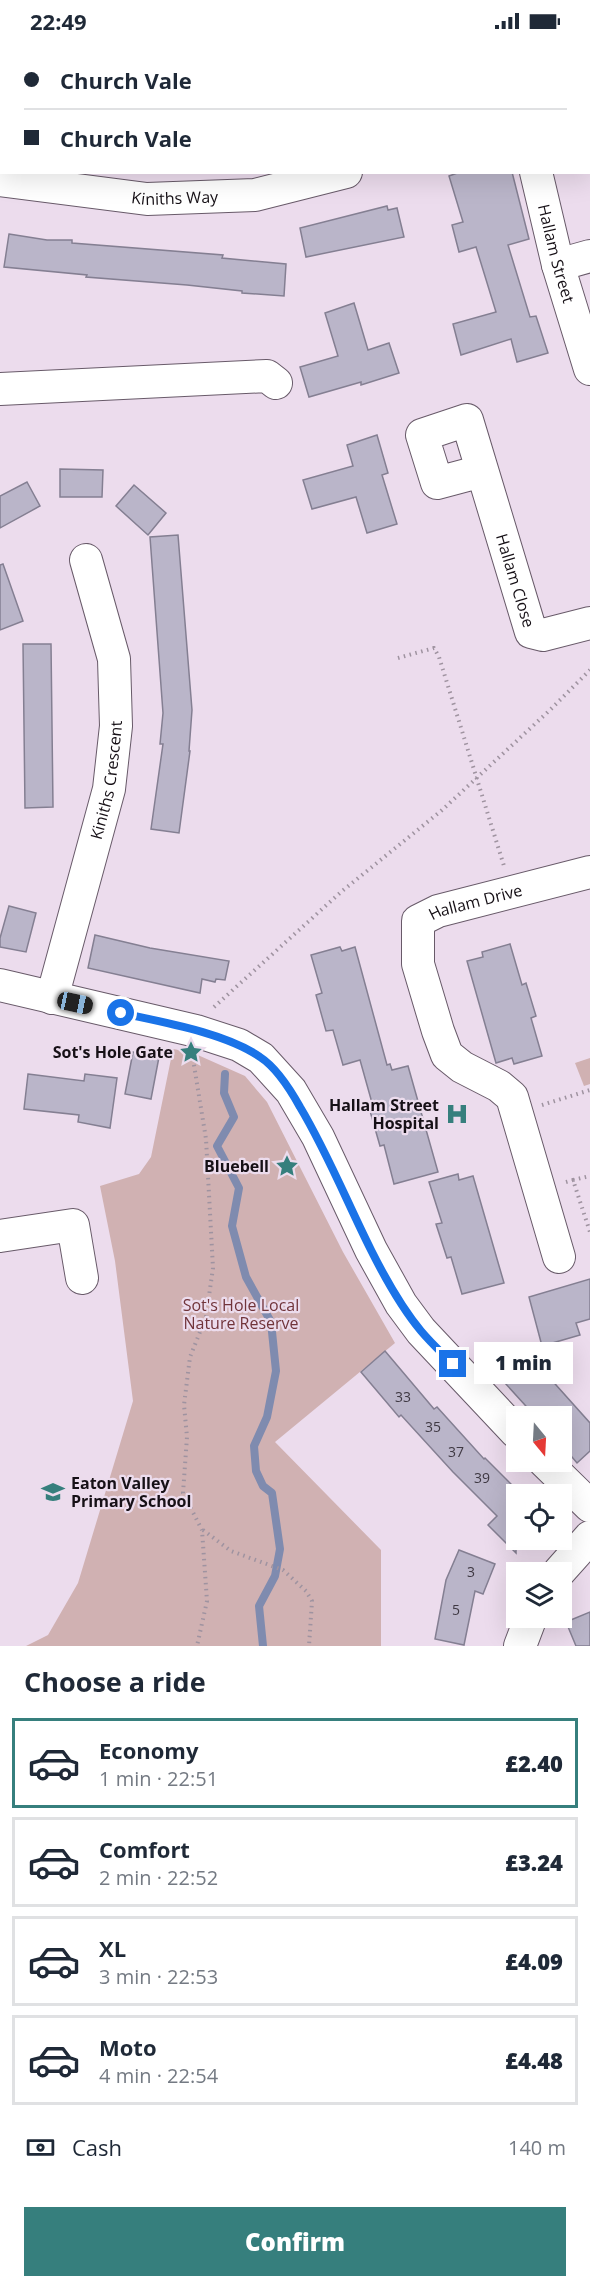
<!DOCTYPE html>
<html lang="en">
<head>
<meta charset="utf-8">
<style>
  body { margin:0; font-family:"Open Sans",sans-serif; background:#f6f6f7; color:#1f2937; height:100vh; display:flex; flex-direction:column; font-size:22px; white-space:nowrap }
  * { box-sizing:border-box; margin:0 }
  p { font-size:20px; color:#747a83 }
  .icon { flex:none; width:33px; height:33px; fill:none; stroke:currentColor; stroke-width:2; stroke-linecap:round; stroke-linejoin:round }
  .map { position:relative; height:1604px; overflow:hidden }
  .drawer { display:flex; flex-direction:column; background:#fff; flex:1 }
  .drawer>* { flex:none }
  .guide { position:absolute; left:0px; top:0px; width:591px; height:132px; box-shadow:0 6px 24px #0002; display:grid; align-content:center; height:132px; padding:0 24px; background:#fff }
  .needle { width:39px; rotate:162deg }
  .fabs { position:absolute; left:506px; top:1364px; display:grid; gap:12px }
  .fabs a { display:grid; place-items:center; width:66px; height:66px; border-radius:0px; background:#fff; box-shadow:0 6px 24px #0002; font-size:30px }
  .end { position:absolute; width:27px; height:27px; margin:-14px; border:8px solid #1a73e8; background:#fff; box-shadow:0 0 0 3px #fff }
  .from { border-radius:50% }
  .bubble { position:absolute; height:42px; border-radius:0px; background:#fff; box-shadow:0 6px 24px #0002; font-size:20px; font-weight:800; line-height:42px; text-align:center }
  .car { position:absolute; width:18px; height:36px; margin:-18px -9px; border-radius:8px; box-shadow:0 0 4px 2px #0007; background:linear-gradient(#222 24%,#8ab4d8 0 40%,#222 0 76%,#8ab4d8 0 86%,#222 0) }
  .guide b { display:flex; align-items:center; gap:21px; height:57px; font-size:22px }
  .guide b+b { border-top:2px solid #e0e1e3 }
  .guide i { width:15px; height:15px; background:#1f2937 }
  ul { padding:0; list-style:none }
  li { display:flex; align-items:center; gap:18px; height:90px; margin:0 12px 9px; padding:0 12px; border:3px solid #e0e1e3; border-radius:0px }
  li div { flex:1 }
  li b { display:block; font-size:22px }
  li em { font-style:normal; font-weight:800 }
  li.current { border-color:#367f7d }
  li>.icon { width:54px; height:54px; stroke-width:1.5 }
  h2 { padding:0 24px; font-size:27px; line-height:72px }
  .pay { display:flex; align-items:center; gap:15px; height:66px; padding:0 24px; font-size:22px }
  .pay p { margin-inline-start:auto }
  .action { display:flex; gap:12px; margin-top:auto; padding:12px 24px }
  .action a { flex:1; height:69px; border-radius:0px; background:#367f7d; color:#fff; font-size:24px; font-weight:800; line-height:69px; text-align:center }
  .status { display:flex; justify-content:space-between; align-items:center; height:42px; padding:0 30px; background:#fff; direction:ltr }
  .status svg { height:16px; fill:currentColor }
  .map>svg:first-child { display:block }
  .green { fill:#d0b1b2 }
  .lines { fill:none; stroke-linecap:round; stroke-linejoin:round }
  .stream { stroke:#7f8baf; stroke-width:8 }
  .building { fill:#bab5c9; stroke:#847f92; stroke-width:1.5 }
  .minor-casing { stroke:#685a69; stroke-width:34 }
  .path { stroke:#9f93a0; stroke-width:4; stroke-dasharray:1.5 4.5; stroke-linecap:butt }
  .minor { stroke:#fff; stroke-width:32 }
  .route { stroke:#1a73e8; stroke-width:8 }
  .labels { text-anchor:middle; stroke-width:4.5; stroke-linejoin:round; paint-order:stroke }
  .number-label { font-size:14px; fill:#3f3943 }
  .street-label { font-size:16px; fill:#161016; stroke:#ecdced }
  .poi-label { font-size:16px; font-weight:bold; fill:#161016; stroke:#ecdced; text-anchor:end }
  .park-label { font-size:16px; fill:#71343a; stroke:#ecdced }
</style>
</head>
<body>
<div class="status"><b>22:49</b><svg viewBox="0 0 49 12"><path d="M0 12V9h3v3zM5 12V6h3v6zM10 12V3h3v9zM15 12V0h3v12zM26 1h20v11H26zM47 4h2v5h-2z"/></svg></div>
<div class="map">
<svg width="590" height="1604" viewBox="0 0 590 1604">
  <rect width="100%" height="100%" fill="#ecdced"/>
  <g class="green">
    <path d="M173 1007 191 1010 245 1034 267 1060 343 1210 395 1301 275 1400 381 1508V1604H26L48 1593 78 1541 133 1359 115 1219 100 1144 139 1132 151 1115Z"/>
    <path d="M590 1016V1042L584 1044 575 1021Z"/>
  </g>
  <g class="lines">
    <path class="stream" d="M225 1032 224 1051 234 1075 217 1104 239 1146 232 1184 246 1235 271 1280 276 1329 267 1375 254 1404 256 1429 263 1444 272 1451 280 1507 275 1534 259 1564 263 1604"/>
  </g>
  <g class="building">
    <path d="M460 130H512L529 197 508 203 530 275 536 274 548 311 517 320 511 297 461 313 453 282 496 270 476 205 459 210 452 183 463 180 449 134Z"/>
    <path d="M387 164 388 168 397 166 404 195 306 215 300 186Z"/>
    <path d="M9 192 47 198H72V201L223 213 222 216 286 222 284 254 242 251V249L187 243 86 235 87 233 4 225Z"/>
    <path d="M354 261 368 308 389 301 399 331 361 343V340L309 355 300 325 338 314 325 271Z"/>
    <path d="M377 393 388 431 382 433 397 482 367 491 356 455 312 467 303 438 353 424 347 403Z"/>
    <path d="M60 427 103 428 102 455H60Z"/>
    <path d="M27 440 40 464 0 486V454Z"/>
    <path d="M134 443 166 471 148 493 116 464Z"/>
    <path d="M178 493 192 668 189 709H190L179 791 151 787 163 702H160L163 671 150 495Z"/>
    <path d="M3 522 23 579 0 588V523Z"/>
    <path d="M23 602H51L53 765 25 766Z"/>
    <path d="M9 864 36 871 26 910 0 905V896Z"/>
    <path d="M95 893 150 906 229 919 225 938 216 937 215 940 202 937 200 951 88 926Z"/>
    <path d="M510 902 522 943 526 941 536 974 531 976 542 1014 514 1022 512 1016 496 1021 467 919 483 915 482 910Z"/>
    <path d="M340 905 342 909 355 905 387 1023 390 1022 392 1028 408 1024 438 1130 394 1142 384 1103 380 1104 370 1069 374 1068 360 1018 343 1023 333 988 326 989 316 953 322 951 311 913Z"/>
    <path d="M133 1010 159 1015 151 1057 125 1052Z"/>
    <path d="M28 1032 84 1039 85 1032 117 1036 110 1086 78 1080 79 1073 24 1067Z"/>
    <path d="M458 1132 459 1138 473 1134 504 1241 462 1252 451 1215 447 1216 436 1182 442 1181 429 1140Z"/>
    <path d="M590 1237V1277L576 1281 580 1293 542 1304 529 1255Z"/>
    <path d="M385 1309 434 1367 437 1365 484 1417 485 1416 516 1447V1511L488 1483 497 1474 453 1430 401 1373 399 1375 361 1330Z"/>
    <path d="M548 1334 590 1381V1409L577 1421 561 1402V1374H535L505 1341Z"/>
    <path d="M459 1508 495 1522 483 1552 475 1549 464 1603 435 1597 446 1538Z"/>
    <path d="M590 1570V1604H576L566 1580Z"/>
  </g>
  <g class="lines">
    <g class="minor-casing">
      <g id="minor">
        <path d="M501 0 502 2"/>
        <path id="s1" d="M536 130 558 223 590 327"/>
        <path id="s2" d="M0 138 147 157 255 153 346 130"/>
        <path d="M558 223 590 214"/>
        <path d="M0 347 267 334 276 341"/>
        <path id="s3" d="M482 429 437 441 422 393 467 378 531 590 543 593 590 581"/>
        <path d="M0 943 196 989 239 1003 261 1016 291 1049 318 1095 371 1208 401 1262 421 1289 516 1390"/>
        <path id="s4" d="M52 956 109 747 116 684 114 617 86 518"/>
        <path d="M0 1194 73 1183 82 1236"/>
        <path id="s5" d="M559 1215 512 1055 499 1044 462 1025 447 1013 438 989 418 922V879L438 869 590 830"/>
        <path d="M544 1419 590 1464"/>
        <path d="M559 1530 590 1495"/>
        <path d="M520 1604 531 1575"/>
      </g>
    </g>
    <g class="path">
      <path d="M398 616 434 606 439 615 504 824"/>
      <path d="M214 965 341 850 441 769 550 668 590 628"/>
      <path d="M193 1017 206 1097 213 1226 206 1275 190 1315 184 1363 187 1395 183 1451 202 1488 207 1559 197 1604"/>
      <path d="M542 1063 590 1048"/>
      <path d="M573 1138 590 1134"/>
      <path d="M566 1140 573 1138 590 1190"/>
      <path d="M203 1488 231 1509 283 1528 306 1549 312 1559 309 1604"/>
    </g>
    <use href="#minor" class="minor"/>
  </g>
  <g class="lines">
    <path class="route" d="M121 971C162 980 226 991 260 1015 277 1026 290 1047 300 1065 327 1110 347 1160 371 1208 385 1236 401 1265 421 1289 431 1301 442 1311 453 1322"/>
  </g>
  <defs>
    <g id="sight-bare" transform="scale(1.8)"><path d="M0-6L1.8-2.2L6-1.7L2.9 1.2L3.7 5.4L0 3.3L-3.7 5.4L-2.9 1.2L-6-1.7L-1.8-2.2Z" fill="#367f7d" stroke="#ecdced" stroke-width="2.5" paint-order="stroke"/></g>
    <g id="hospital-bare" transform="scale(1.8)"><path d="M-5-5h3v3.5h4V-5h3V5h-3V1.5h-4V5h-3Z" fill="#367f7d" stroke="#ecdced" stroke-width="2.5" paint-order="stroke"/></g>
    <g id="school-bare" transform="scale(1.8)"><path d="M0-5L7-2L0 1L-7-2ZM-4 1L0 2.5L4 1V4Q0 6-4 4Z" fill="#367f7d" stroke="#ecdced" stroke-width="2.5" paint-order="stroke"/></g>
  </defs>
  <g fill-rule="evenodd">
    <use href="#sight-bare" x="191" y="1010"/>
    <use href="#hospital-bare" x="457" y="1072"/>
    <use href="#sight-bare" x="287" y="1124"/>
    <use href="#school-bare" x="53" y="1450"/>
  </g>
  <g class="labels">
    <g class="number-label">
      <text x="403" y="1360">33</text>
      <text x="433" y="1390">35</text>
      <text x="456" y="1415">37</text>
      <text x="482" y="1441">39</text>
      <text x="471" y="1535">3</text>
      <text x="456" y="1573">5</text>
    </g>
    <g class="street-label">
      <text dy="6" stroke="none"><textPath href="#s2" startOffset="176">Kiniths Way</textPath></text>
      <text dy="6" stroke="none"><textPath href="#s1" startOffset="84">Hallam Street</textPath></text>
      <text dy="6" stroke="none"><textPath href="#s3" startOffset="312">Hallam Close</textPath></text>
      <text dy="6" stroke="none"><textPath href="#s4" startOffset="225">Kiniths Crescent</textPath></text>
      <text dy="6" stroke="none"><textPath href="#s5" startOffset="444">Hallam Drive</textPath></text>
    </g>
    <g class="poi-label">
      <text x="173" y="1016">Sot's Hole Gate</text>
      <text x="439" y="1069">Hallam Street<tspan x="439" dy="18">Hospital</tspan></text>
      <text x="269" y="1130">Bluebell</text>
      <text x="71" y="1447" text-anchor="start">Eaton Valley<tspan x="71" dy="18">Primary School</tspan></text>
    </g>
    <g class="park-label">
      <text x="241" y="1269">Sot's Hole Local<tspan x="241" dy="18">Nature Reserve</tspan></text>
    </g>
  </g>
</svg>
<div class="fabs">
<a><svg class="needle" viewBox="-14 -14 28 28"><path d="M0-13l5 13h-10z" fill="#e53935"/><path d="M0 13l5-13h-10z" fill="#747a83"/></svg></a>
<a><svg class="icon" aria-label="locate" viewBox="0 0 24 24"><circle cx="12" cy="12" r="6"/><path d="M12 2v4M12 18v4M2 12h4M18 12h4"/></svg></a>
<a><svg class="icon" aria-label="layers" viewBox="0 0 24 24"><path d="M12 4l9 5-9 5-9-5zM3 14l9 5 9-5"/></svg></a>
</div>
<i class="end from" style="left:121px;top:971px"></i>
<i class="end" style="left:453px;top:1322px"></i>
<div class="bubble" style="left:474px;top:1300px;width:99px">1 min</div>
<i class="car" style="left:75px;top:961px;rotate:102deg"></i>
<div class="guide">
<b><i class="from"></i>Church Vale</b>
<b><i></i>Church Vale</b>
</div>
</div>
<section class="drawer">
<h2>Choose a ride</h2>
<ul>
<li class="current"><svg class="icon" aria-label="car" viewBox="0 0 24 24"><path d="M5 17H2v-5l4-1 3-4h7l3 4 3 1v5h-3M9 17h6M6 11h13"/><circle cx="7" cy="17" r="2"/><circle cx="17" cy="17" r="2"/></svg><div><b>Economy</b><p>1 min · 22:51</p></div><em>£2.40</em></li>
<li><svg class="icon" aria-label="car" viewBox="0 0 24 24"><path d="M5 17H2v-5l4-1 3-4h7l3 4 3 1v5h-3M9 17h6M6 11h13"/><circle cx="7" cy="17" r="2"/><circle cx="17" cy="17" r="2"/></svg><div><b>Comfort</b><p>2 min · 22:52</p></div><em>£3.24</em></li>
<li><svg class="icon" aria-label="car" viewBox="0 0 24 24"><path d="M5 17H2v-5l4-1 3-4h7l3 4 3 1v5h-3M9 17h6M6 11h13"/><circle cx="7" cy="17" r="2"/><circle cx="17" cy="17" r="2"/></svg><div><b>XL</b><p>3 min · 22:53</p></div><em>£4.09</em></li>
<li><svg class="icon" aria-label="car" viewBox="0 0 24 24"><path d="M5 17H2v-5l4-1 3-4h7l3 4 3 1v5h-3M9 17h6M6 11h13"/><circle cx="7" cy="17" r="2"/><circle cx="17" cy="17" r="2"/></svg><div><b>Moto</b><p>4 min · 22:54</p></div><em>£4.48</em></li>
</ul>
<div class="pay"><svg class="icon" aria-label="cash" viewBox="0 0 24 24"><path d="M3 7h18v10H3z"/><circle cx="12" cy="12" r="2"/></svg>Cash<p>140 m</p></div>
<div class="action"><a>Confirm</a></div>
</section>
</body>
</html>
